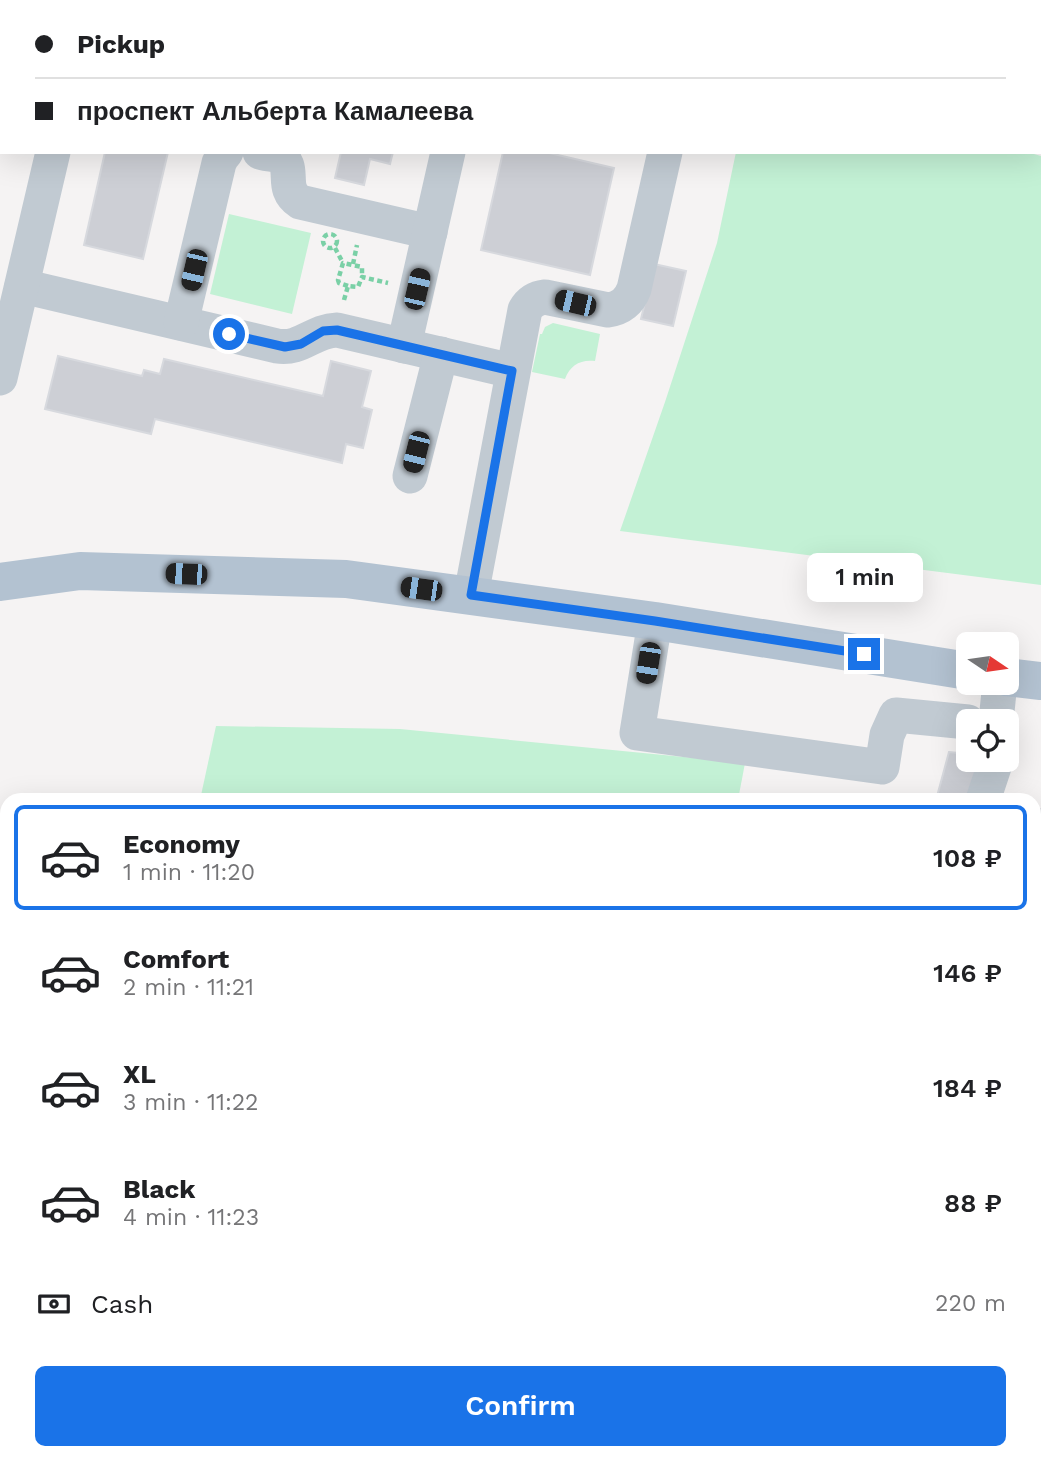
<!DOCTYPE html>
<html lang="en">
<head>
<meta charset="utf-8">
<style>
  body { margin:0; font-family:"Work Sans",sans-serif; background:#f2f2f2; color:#202124; height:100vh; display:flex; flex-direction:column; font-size:26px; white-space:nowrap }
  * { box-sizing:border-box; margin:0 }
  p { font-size:23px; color:#757577 }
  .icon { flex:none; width:38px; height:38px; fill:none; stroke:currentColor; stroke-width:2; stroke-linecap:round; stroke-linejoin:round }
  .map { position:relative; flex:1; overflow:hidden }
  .panel { position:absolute; left:0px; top:793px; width:1041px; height:667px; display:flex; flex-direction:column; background:#fff; border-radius:21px 21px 0 0; box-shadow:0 7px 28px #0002 }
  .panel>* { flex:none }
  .top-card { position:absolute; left:0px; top:0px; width:1041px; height:154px; box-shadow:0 7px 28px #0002; display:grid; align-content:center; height:154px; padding:0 35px; background:#fff }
  .needle { width:46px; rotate:103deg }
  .buttons { position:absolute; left:956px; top:632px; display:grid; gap:14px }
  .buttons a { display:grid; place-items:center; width:63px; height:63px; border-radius:10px; background:#fff; box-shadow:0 7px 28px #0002; font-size:35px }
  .end { position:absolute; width:32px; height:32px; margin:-16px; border:9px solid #1a73e8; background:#fff; box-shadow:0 0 0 4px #fff }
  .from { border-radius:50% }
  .bubble { position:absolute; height:49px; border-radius:10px; background:#fff; box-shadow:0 7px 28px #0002; font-size:23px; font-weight:600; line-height:49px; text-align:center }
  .car { position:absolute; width:21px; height:42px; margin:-21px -10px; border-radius:9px; box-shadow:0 0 5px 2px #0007; background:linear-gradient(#222 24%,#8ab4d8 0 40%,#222 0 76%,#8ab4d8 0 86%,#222 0) }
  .top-card b { display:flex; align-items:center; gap:24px; height:66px; font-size:26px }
  .top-card b+b { border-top:2px solid #e0e0e0 }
  .top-card i { width:18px; height:18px; background:#202124 }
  ul { padding:12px 0 0; list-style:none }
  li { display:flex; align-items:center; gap:21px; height:105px; margin:0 14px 10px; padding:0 21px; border:4px solid transparent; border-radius:10px }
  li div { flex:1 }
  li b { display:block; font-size:26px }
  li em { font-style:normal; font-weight:600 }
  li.selected { border-color:#1a73e8 }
  li>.icon { width:63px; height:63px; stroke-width:1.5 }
  .pay { display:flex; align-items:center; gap:18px; height:77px; padding:0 35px; font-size:26px }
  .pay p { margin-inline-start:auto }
  .action { display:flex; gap:14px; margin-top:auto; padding:14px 35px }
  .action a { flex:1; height:80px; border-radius:10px; background:#1a73e8; color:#fff; font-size:28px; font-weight:600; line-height:80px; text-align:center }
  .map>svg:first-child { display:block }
  .green { fill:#c3f1d5 }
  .building { fill:#cdcfd5; stroke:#d7d9de; stroke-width:2 }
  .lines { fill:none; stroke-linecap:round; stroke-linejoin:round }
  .path { stroke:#7ad0a6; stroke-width:4.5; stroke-dasharray:5 3.5; stroke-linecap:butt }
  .minor { stroke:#c1cad2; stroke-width:35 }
  .major { stroke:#b3c2d1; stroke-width:38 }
  .route { stroke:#1a73e8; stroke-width:9 }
</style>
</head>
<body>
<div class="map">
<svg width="1041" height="1459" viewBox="0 0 1041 1459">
  <rect width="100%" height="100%" fill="#f5f3f3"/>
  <g class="green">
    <path d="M736 152H1027L1041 156V585L620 531 665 402 717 243Z"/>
    <path d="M229 214 311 233 292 314 210 294Z"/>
    <path d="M553 323 600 334 595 361C581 359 570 365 565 379L532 372 540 334H542L545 327Z"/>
    <path d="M216 726 400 729 745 763 738 800H200Z"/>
    <path d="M1034 1170 1041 1172V1364L1034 1358Z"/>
    <path d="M0 1209 7 1211V1452H436L443 1459H0Z"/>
    <path d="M669 1453 843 1452 850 1459H662Z"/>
  </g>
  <g class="building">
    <path d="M141 0H224L231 2H141Z"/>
    <path d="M384 0H493L499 2H390Z"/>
    <path d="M527 0H598L605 2H527Z"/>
    <path d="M734 0H975L982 2H741Z"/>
    <path d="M105 152H168L143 259 84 245Z"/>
    <path d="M341 152H393L390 164 370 159 364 185 335 178Z"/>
    <path d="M503 152H545L614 168 590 275 481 250Z"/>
    <path d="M654 264 686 271 673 326 641 319Z"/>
    <path d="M58 356 142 376 144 370 160 374 164 359 323 396 331 361 371 371 362 407 372 410 363 448 346 444 342 463 155 419 151 434 45 409Z"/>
    <path d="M949 752 968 754V760H985L971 800H936Z"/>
    <path d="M1041 809V953L1034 950V814Z"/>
  </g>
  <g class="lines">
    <g class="path">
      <circle cx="330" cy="241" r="7"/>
      <path d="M335 248 343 263"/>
      <path d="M353 264 357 245"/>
      <path d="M348 286 339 283 338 280 343 263 362 267V277"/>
      <path d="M344 300 348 286 358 287 362 277 388 283"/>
      <path d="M1034 1073 1041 1078"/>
    </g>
    <g class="minor">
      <path d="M331 0 334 2"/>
      <path d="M688 0 695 2"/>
      <path d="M88 2 89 0"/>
      <path d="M0 29H2"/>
      <path d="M1040 82H1041"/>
      <path d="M260 152C265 154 273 154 278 156 298 166 278 188 300 202L430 232"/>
      <path d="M22 286 277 346C302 350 312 331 337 330L512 371"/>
      <path d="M181 323 219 163 222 157 226 152"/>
      <path d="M404 346 448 152"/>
      <path d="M0 378 53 152"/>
      <path d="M410 476 441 354"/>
      <path d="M471 595 525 310C529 303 536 298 545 297L608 310C621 308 629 302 634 289L665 152"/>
      <path d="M655 621 637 733 882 767 887 735 896 715 968 722"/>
      <path d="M996 721 1000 682"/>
      <path d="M983 800 995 764 994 760"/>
      <path d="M1034 975 1041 977"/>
      <path d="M537 1452 543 1459"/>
      <path d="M886 1452 893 1459"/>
      <path d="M1026 1452 1033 1459"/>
      <path d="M633 1459 641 1452"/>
    </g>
    <g class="major">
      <path d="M0 582 80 571 346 579 655 621 968 671"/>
      <path d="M1006 677 1041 681"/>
    </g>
  </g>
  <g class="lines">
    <path class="route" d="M229 334 285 347 301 344 323 331 337 330 512 371 471 595 655 621 864 654"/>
  </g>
</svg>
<div class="buttons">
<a><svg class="needle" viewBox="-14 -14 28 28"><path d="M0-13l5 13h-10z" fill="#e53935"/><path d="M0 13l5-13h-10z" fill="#757577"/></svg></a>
<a><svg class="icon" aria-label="locate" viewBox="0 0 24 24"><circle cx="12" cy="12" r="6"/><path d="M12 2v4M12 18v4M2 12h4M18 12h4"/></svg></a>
</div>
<i class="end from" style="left:229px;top:334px"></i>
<i class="end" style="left:864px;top:654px"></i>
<div class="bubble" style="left:807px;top:553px;width:116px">1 min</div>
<i class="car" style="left:194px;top:270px;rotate:193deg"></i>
<i class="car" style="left:417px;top:289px;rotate:13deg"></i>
<i class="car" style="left:575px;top:303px;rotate:283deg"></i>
<i class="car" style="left:416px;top:452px;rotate:194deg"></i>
<i class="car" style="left:186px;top:574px;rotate:272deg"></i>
<i class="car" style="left:421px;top:589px;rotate:278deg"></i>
<i class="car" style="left:648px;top:663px;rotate:189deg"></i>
<div class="top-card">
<b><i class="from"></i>Pickup</b>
<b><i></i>проспект Альберта Камалеева</b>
</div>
<section class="panel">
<ul>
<li class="selected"><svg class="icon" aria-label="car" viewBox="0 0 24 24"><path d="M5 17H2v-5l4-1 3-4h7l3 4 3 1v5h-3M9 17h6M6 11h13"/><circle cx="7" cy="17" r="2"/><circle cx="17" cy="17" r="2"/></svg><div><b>Economy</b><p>1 min · 11:20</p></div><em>108 ₽</em></li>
<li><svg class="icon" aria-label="car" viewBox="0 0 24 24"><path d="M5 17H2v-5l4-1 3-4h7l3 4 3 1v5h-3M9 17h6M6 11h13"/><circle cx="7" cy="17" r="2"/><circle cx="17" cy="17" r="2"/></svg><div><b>Comfort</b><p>2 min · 11:21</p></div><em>146 ₽</em></li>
<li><svg class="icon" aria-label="car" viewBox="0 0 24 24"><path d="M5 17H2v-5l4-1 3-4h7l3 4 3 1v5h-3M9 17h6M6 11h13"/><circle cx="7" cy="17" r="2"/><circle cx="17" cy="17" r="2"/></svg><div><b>XL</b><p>3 min · 11:22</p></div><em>184 ₽</em></li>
<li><svg class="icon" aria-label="car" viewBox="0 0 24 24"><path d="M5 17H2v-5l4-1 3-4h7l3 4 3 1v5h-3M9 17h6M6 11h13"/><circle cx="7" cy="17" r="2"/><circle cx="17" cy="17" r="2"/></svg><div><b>Black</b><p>4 min · 11:23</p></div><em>88 ₽</em></li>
</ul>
<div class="pay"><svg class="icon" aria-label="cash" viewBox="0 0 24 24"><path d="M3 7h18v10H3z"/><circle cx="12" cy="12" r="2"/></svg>Cash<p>220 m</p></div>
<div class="action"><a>Confirm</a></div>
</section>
</div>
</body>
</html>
